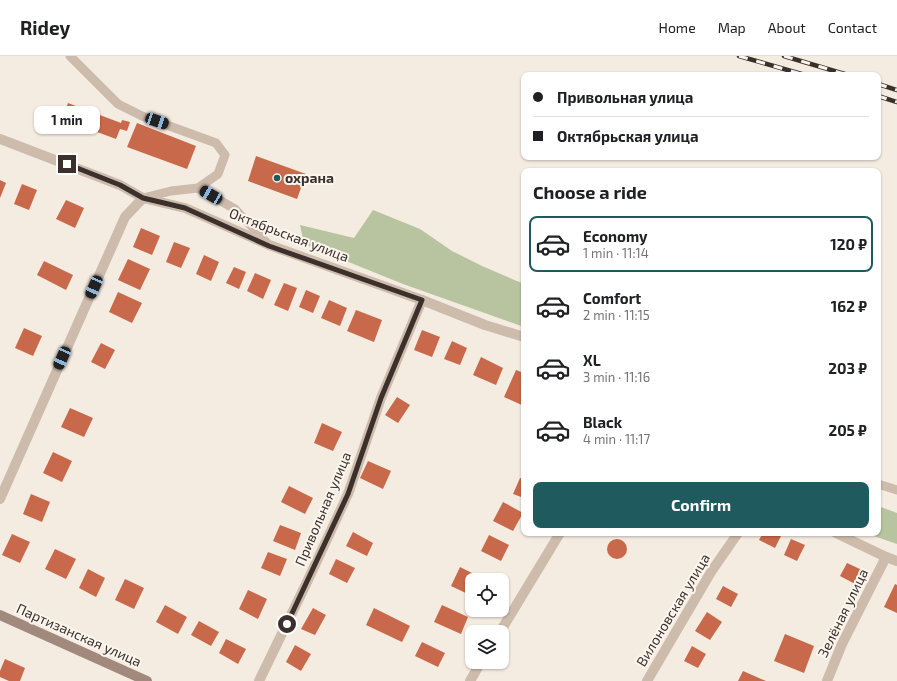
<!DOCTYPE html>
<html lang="en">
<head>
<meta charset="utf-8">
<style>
  body { margin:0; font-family:"Exo 2",sans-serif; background:#f6f6f6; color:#202124; height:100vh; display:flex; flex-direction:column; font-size:15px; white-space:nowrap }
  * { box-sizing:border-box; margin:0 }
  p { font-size:13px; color:#757577 }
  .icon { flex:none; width:22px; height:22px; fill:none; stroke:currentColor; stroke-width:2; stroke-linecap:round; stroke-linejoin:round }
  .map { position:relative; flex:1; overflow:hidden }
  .details { position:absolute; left:521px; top:112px; width:360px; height:368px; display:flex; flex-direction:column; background:#fff; border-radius:8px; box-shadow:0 1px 3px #0004 }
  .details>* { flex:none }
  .top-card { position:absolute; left:521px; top:16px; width:360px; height:88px; border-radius:8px; box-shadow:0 1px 3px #0004; display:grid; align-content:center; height:88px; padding:0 12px; background:#fff }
  .controls { position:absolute; left:465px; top:517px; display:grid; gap:8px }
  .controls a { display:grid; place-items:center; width:44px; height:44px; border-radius:8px; background:#fff; box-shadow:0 1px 3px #0004; font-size:20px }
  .end { position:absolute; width:18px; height:18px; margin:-9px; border:5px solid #3b302b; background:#fff; box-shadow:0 0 0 2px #fff }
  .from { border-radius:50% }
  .bubble { position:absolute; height:28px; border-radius:8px; background:#fff; box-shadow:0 1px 3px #0004; font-size:13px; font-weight:700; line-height:28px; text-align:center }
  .car { position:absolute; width:12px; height:24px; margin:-12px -6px; border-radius:5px; box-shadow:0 0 3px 1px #0007; background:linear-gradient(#222 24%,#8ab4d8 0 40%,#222 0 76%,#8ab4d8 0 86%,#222 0) }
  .top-card b { display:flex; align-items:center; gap:14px; height:38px; font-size:15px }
  .top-card b+b { border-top:1px solid #e0e0e0 }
  .top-card i { width:10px; height:10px; background:#202124 }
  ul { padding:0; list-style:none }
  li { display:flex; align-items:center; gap:12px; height:56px; margin:0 8px 6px; padding:0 4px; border:2px solid transparent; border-radius:8px }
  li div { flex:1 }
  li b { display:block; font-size:15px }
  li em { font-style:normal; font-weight:700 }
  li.on { border-color:#1f5a5e }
  li>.icon { width:36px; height:36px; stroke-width:1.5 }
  h2 { padding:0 12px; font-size:18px; line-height:48px }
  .button { display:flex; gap:8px; margin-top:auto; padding:8px 12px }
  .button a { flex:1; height:46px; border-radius:8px; background:#1f5a5e; color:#fff; font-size:16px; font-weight:700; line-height:46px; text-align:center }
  header { display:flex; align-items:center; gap:24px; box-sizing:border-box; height:56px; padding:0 20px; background:#fff; border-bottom:1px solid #e0e0e0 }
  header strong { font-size:19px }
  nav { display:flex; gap:22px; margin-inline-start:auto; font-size:14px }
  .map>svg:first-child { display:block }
  .green { fill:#b8c4a0 }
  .building { fill:#c8694b }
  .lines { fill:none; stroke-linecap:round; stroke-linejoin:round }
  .lane { stroke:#cdbbac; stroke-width:9 }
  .street { stroke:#cdbbac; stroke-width:10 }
  .secondary { stroke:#a18a7d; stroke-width:10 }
  .rail-casing { stroke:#3b302b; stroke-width:4.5 }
  .rail { stroke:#fbf5ee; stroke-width:3; stroke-dasharray:9; stroke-linecap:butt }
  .route { stroke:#3b302b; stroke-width:5 }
  .poi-dot { fill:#1f5a5e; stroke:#fbf5ee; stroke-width:1.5 }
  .labels { text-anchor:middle; stroke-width:4; stroke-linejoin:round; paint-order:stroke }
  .poi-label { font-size:14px; font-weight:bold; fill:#3b302b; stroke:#fbf5ee; text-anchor:start }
  .street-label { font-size:14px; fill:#3b302b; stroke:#fbf5ee }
</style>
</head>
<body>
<header>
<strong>Ridey</strong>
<nav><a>Home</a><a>Map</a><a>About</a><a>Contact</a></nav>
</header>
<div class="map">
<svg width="897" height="625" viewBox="0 0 897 625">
  <rect width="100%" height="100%" fill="#f4ebe1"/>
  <g class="green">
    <path d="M373 154 420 173 452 195 482 210 524 228V271L403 228 304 188 300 169 354 182Z"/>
    <path d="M878 450 897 457V488L865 477H878Z"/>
  </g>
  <g class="building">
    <path d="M68 47 121 67 122 64 130 66 127 75 120 73 116 83 62 63Z"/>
    <path d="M137 67 196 90 187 113 127 91Z"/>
    <path d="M256 100 306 118 297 143 248 125Z"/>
    <path d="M0 124 6 127 0 142Z"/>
    <path d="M22 128 37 134 29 154 14 148Z"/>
    <path d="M66 144 84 152 75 172 56 163Z"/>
    <path d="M141 172 160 180 152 199 133 191Z"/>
    <path d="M174 186 190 192 181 212 166 206Z"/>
    <path d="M204 199 219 206 211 225 196 218Z"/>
    <path d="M128 203 150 213 140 234 118 224Z"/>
    <path d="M44 205 73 219 66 234 37 219Z"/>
    <path d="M234 211 246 216 239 233 226 227Z"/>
    <path d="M255 217 271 224 263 243 247 235Z"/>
    <path d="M284 227 297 232 288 255 274 249Z"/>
    <path d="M306 234 320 240 313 257 299 251Z"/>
    <path d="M118 236 142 247 132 267 109 256Z"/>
    <path d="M329 244 347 252 340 270 321 262Z"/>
    <path d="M356 254 382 264 374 286 347 275Z"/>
    <path d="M24 272 42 280 33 300 15 292Z"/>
    <path d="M422 274 440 281 432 301 414 294Z"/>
    <path d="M452 285 467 292 460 309 444 303Z"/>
    <path d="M101 287 115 294 105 313 91 306Z"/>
    <path d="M481 301 503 312 496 329 473 319Z"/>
    <path d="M516 314 524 317V350L504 341Z"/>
    <path d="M397 341 410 349 398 367 385 359Z"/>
    <path d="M70 352 93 362 84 381 61 371Z"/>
    <path d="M322 367 342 376 333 395 314 387Z"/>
    <path d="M53 396 72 405 62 426 43 417Z"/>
    <path d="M368 405 391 415 383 433 360 422Z"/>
    <path d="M520 422 524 423V442L513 438Z"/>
    <path d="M289 430 313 442 305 458 281 446Z"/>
    <path d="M31 438 50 446 42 466 23 458Z"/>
    <path d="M503 446 523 457 513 475 493 465Z"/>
    <path d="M280 469 301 477 295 494 273 485Z"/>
    <path d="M353 476 373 487 367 500 346 490Z"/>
    <path d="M763 477H776L781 480 775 492 759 484Z"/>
    <path d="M12 478 30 486 20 507 2 499Z"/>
    <path d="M489 479 509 489 501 505 481 495Z"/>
    <path d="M791 483 805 489 797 505 784 499Z"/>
    <circle cx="617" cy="493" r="10"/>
    <path d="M55 493 76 503 66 523 45 513Z"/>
    <path d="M268 496 287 503 280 520 261 512Z"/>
    <path d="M336 503 355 512 347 527 329 518Z"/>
    <path d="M847 507 862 514 855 528 840 520Z"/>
    <path d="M460 511 486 524H472V540L451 530Z"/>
    <path d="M88 513 105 522 96 541 79 532Z"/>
    <path d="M125 523 144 532 134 553 115 544Z"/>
    <path d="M895 528 897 529V557L884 551Z"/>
    <path d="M723 530 738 538 731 551 716 543Z"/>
    <path d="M248 534 267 543 258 563 239 553Z"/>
    <path d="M165 549 187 561 178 578 156 566Z"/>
    <path d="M442 549 468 561 461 578 434 566Z"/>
    <path d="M313 552 326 559 315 579 301 573Z"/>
    <path d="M374 552 410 570 402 586 366 569Z"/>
    <path d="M707 556 722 566 710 584 695 575Z"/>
    <path d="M199 565 219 576 211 590 191 579Z"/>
    <path d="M785 578 814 590 804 617 774 605Z"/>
    <path d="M226 583 246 593 238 608 219 597Z"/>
    <path d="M422 586 445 597 438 611 415 600Z"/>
    <path d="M295 589 311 598 301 615 286 606Z"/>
    <path d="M692 590 706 598 698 612 684 605Z"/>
    <path d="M5 603 25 612 20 625H9L0 621V615Z"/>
    <path d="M743 615 766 625H738Z"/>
  </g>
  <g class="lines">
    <g class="lane">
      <path d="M70 0 118 48 142 60 216 87 225 99 218 118 198 132 171 135 143 142"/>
      <path d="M198 132 235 153 268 188"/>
      <path d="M878 428 897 434"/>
    </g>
    <g class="street">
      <path d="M0 83 120 129 143 142 185 152 269 189 422 244 485 269 524 281"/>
      <path d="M0 443 125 161 143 142"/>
      <path d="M836 477 886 501 897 505"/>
      <path d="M500 576 560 477"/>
      <path d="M259 625 308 524 348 438 381 342 422 244"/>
      <path d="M470 625 481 606"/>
      <path d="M647 625 711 516 738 477"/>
      <path d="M827 625 842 588 886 501"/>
    </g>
    <path class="secondary" d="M0 559 147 625"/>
    <g class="rail-casing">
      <g id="rail">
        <path d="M739 0 805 19"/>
        <path d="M784 0 848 19"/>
        <path d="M878 28 897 34"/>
        <path d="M878 40 897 46"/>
      </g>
    </g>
    <use href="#rail" class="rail"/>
  </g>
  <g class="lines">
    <path class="route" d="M67 108 120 129 143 142 185 152 269 190 422 244 381 342 348 438 287 568"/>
  </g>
  <circle class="poi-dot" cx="277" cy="122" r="4"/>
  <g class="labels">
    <g class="poi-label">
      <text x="285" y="127">охрана</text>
    </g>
    <g class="street-label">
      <text transform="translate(289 179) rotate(21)" y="5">Октябрьская улица</text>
      <text transform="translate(323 453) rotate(-67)" y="5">Привольная улица</text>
      <text transform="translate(673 554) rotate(-59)" y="5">Вилоновская улица</text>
      <text transform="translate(843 557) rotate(-64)" y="5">Зелёная улица</text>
      <text transform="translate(79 579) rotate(24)" y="5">Партизанская улица</text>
    </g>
  </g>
</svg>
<div class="controls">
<a><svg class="icon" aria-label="locate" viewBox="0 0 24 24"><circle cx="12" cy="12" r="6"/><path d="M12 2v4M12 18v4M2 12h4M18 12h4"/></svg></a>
<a><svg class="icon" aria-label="layers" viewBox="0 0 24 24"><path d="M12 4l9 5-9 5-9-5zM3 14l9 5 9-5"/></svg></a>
</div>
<i class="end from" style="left:287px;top:568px"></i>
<i class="end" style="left:67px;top:108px"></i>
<div class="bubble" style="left:34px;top:50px;width:66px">1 min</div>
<i class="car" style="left:157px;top:65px;rotate:109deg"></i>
<i class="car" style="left:211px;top:139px;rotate:300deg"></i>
<i class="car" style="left:94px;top:231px;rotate:204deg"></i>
<i class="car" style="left:62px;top:302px;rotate:204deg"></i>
<div class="top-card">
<b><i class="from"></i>Привольная улица</b>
<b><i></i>Октябрьская улица</b>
</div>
<section class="details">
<h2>Choose a ride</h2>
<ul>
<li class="on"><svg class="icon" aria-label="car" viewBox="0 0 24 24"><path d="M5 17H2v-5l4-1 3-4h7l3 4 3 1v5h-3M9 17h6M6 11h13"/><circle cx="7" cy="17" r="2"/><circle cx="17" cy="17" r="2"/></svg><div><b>Economy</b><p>1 min · 11:14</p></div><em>120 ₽</em></li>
<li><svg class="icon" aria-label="car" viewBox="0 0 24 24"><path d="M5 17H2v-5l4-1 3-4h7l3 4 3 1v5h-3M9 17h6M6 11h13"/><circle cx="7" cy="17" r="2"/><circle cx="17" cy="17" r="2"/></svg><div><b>Comfort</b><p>2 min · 11:15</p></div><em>162 ₽</em></li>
<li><svg class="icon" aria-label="car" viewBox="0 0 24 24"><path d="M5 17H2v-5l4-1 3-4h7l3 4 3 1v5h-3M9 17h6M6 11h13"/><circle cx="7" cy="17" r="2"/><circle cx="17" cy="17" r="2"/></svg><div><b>XL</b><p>3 min · 11:16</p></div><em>203 ₽</em></li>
<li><svg class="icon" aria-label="car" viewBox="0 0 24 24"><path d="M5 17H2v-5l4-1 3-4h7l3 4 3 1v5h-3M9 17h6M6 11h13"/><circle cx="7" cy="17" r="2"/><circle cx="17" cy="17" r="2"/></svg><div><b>Black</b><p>4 min · 11:17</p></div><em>205 ₽</em></li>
</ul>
<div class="button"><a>Confirm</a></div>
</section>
</div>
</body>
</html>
